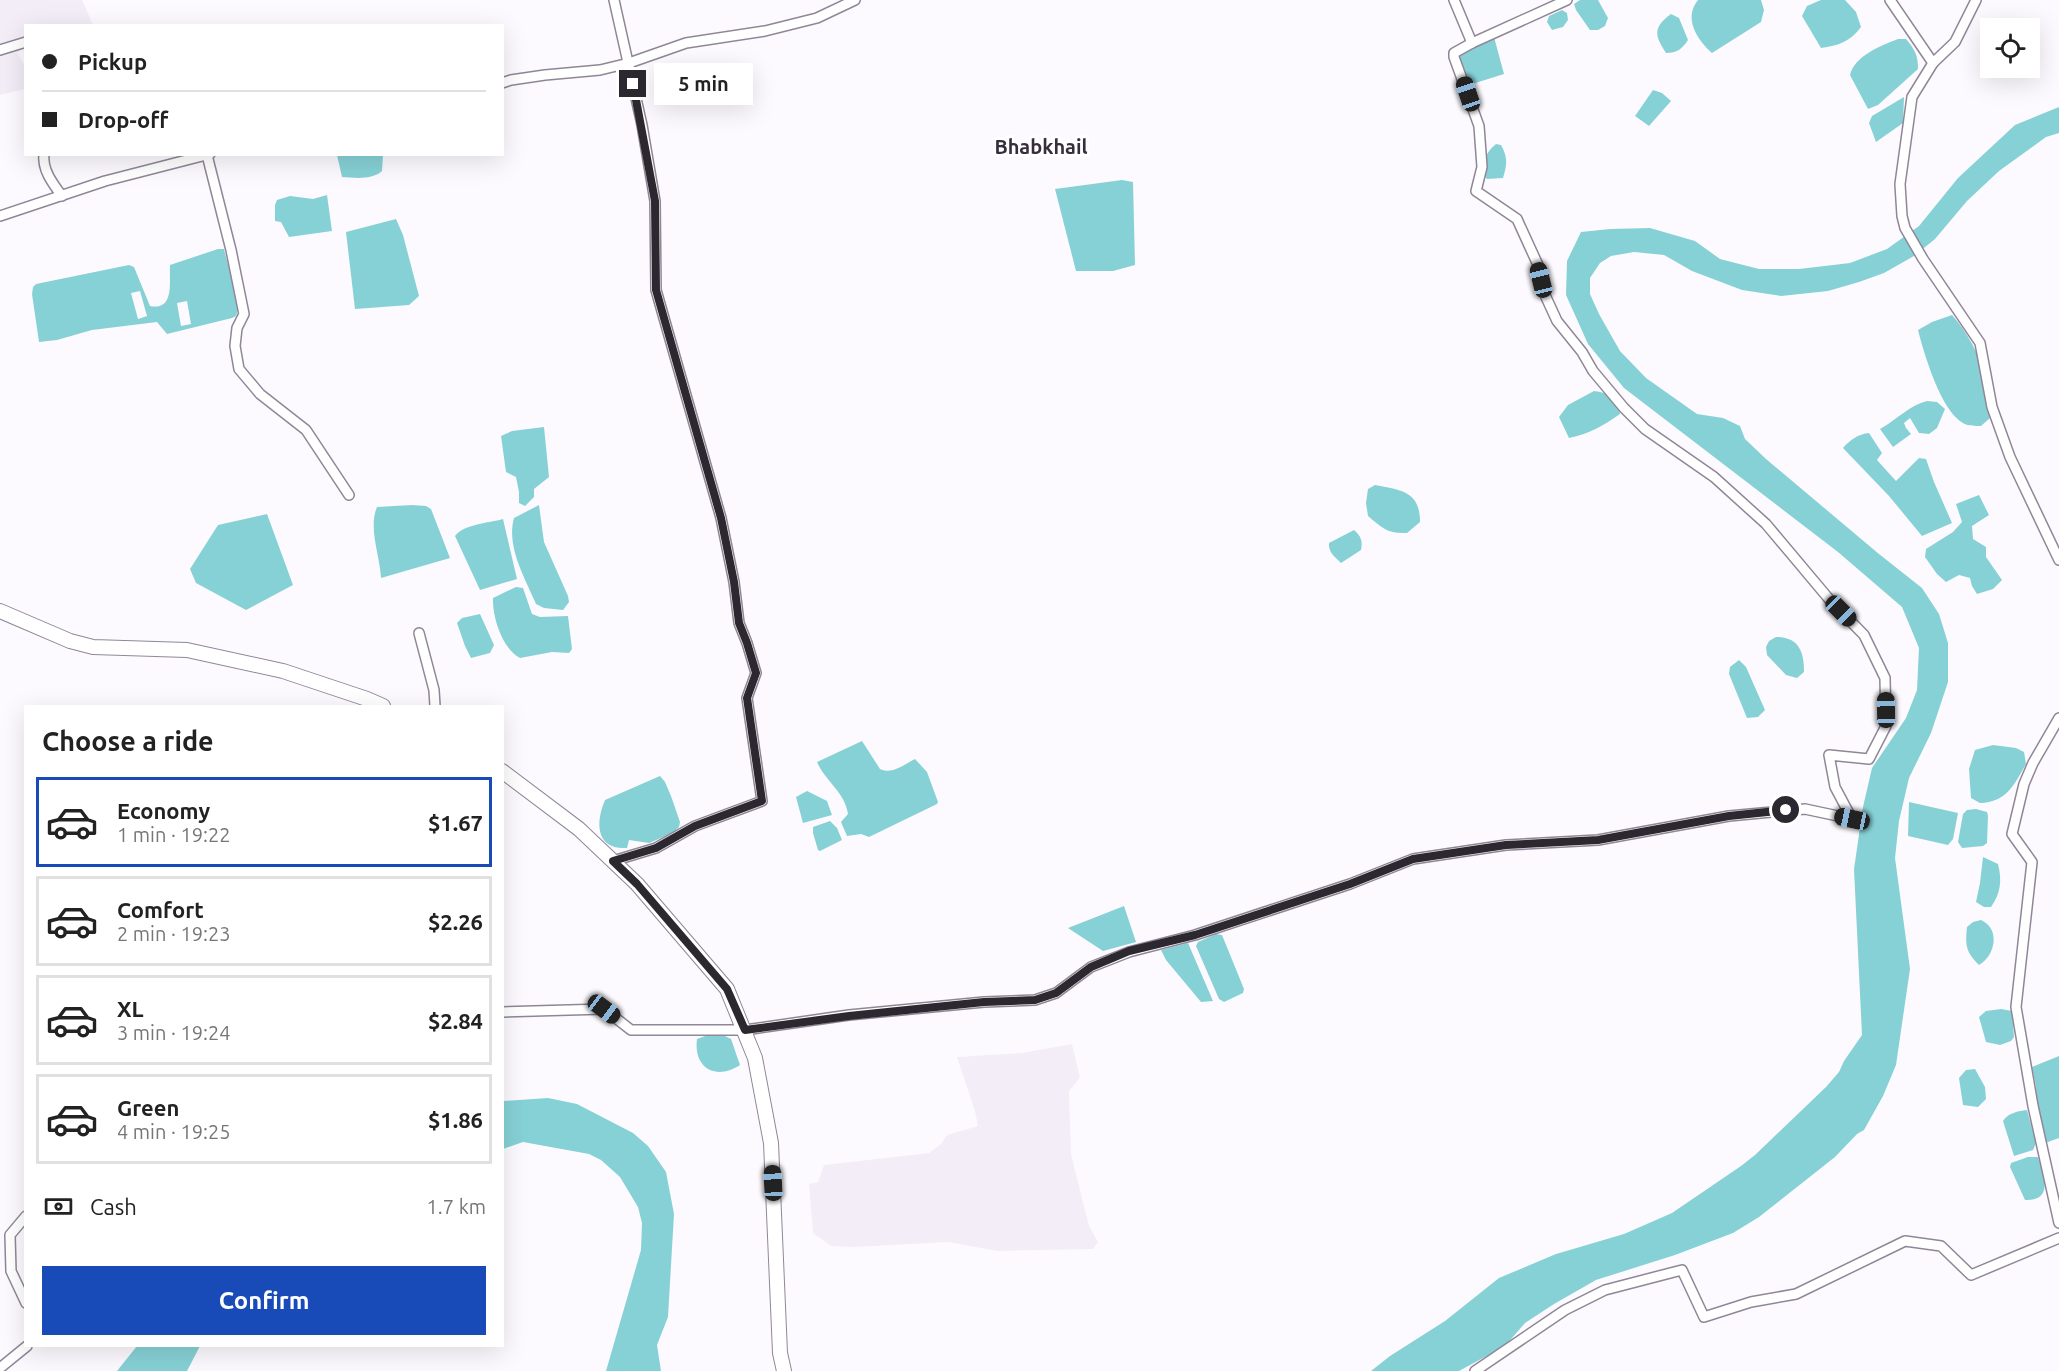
<!DOCTYPE html>
<html lang="en">
<head>
<meta charset="utf-8">
<style>
  body { margin:0; font-family:Ubuntu,sans-serif; background:#f6f6f6; color:#222; height:100vh; display:flex; flex-direction:column; font-size:22px; white-space:nowrap }
  * { box-sizing:border-box; margin:0 }
  p { font-size:20px; color:#767676 }
  .icon { flex:none; width:33px; height:33px; fill:none; stroke:currentColor; stroke-width:2; stroke-linecap:round; stroke-linejoin:round }
  .map { position:relative; flex:1; overflow:hidden }
  .drawer { position:absolute; left:24px; top:705px; width:480px; height:642px; display:flex; flex-direction:column; background:#fff; border-radius:0px; box-shadow:0 6px 24px #0002 }
  .drawer>* { flex:none }
  .top-card { position:absolute; left:24px; top:24px; width:480px; height:132px; border-radius:0px; box-shadow:0 6px 24px #0002; display:grid; align-content:center; height:132px; padding:0 18px; background:#fff }
  .tools { position:absolute; left:1980px; top:18px; display:grid; gap:12px }
  .tools a { display:grid; place-items:center; width:60px; height:60px; border-radius:0px; background:#fff; box-shadow:0 6px 24px #0002; font-size:30px }
  .end { position:absolute; width:27px; height:27px; margin:-14px; border:8px solid #2c282f; background:#fff; box-shadow:0 0 0 3px #fff }
  .from { border-radius:50% }
  .bubble { position:absolute; height:42px; border-radius:0px; background:#fff; box-shadow:0 6px 24px #0002; font-size:20px; font-weight:600; line-height:42px; text-align:center }
  .car { position:absolute; width:18px; height:36px; margin:-18px -9px; border-radius:8px; box-shadow:0 0 4px 2px #0007; background:linear-gradient(#222 24%,#8ab4d8 0 40%,#222 0 76%,#8ab4d8 0 86%,#222 0) }
  .top-card b { display:flex; align-items:center; gap:21px; height:57px; font-size:22px }
  .top-card b+b { border-top:2px solid #e0e0e0 }
  .top-card i { width:15px; height:15px; background:#222 }
  ul { padding:0; list-style:none }
  li { display:flex; align-items:center; gap:18px; height:90px; margin:0 12px 9px; padding:0 6px; border:3px solid #e0e0e0; border-radius:0px }
  li div { flex:1 }
  li b { display:block; font-size:22px }
  li em { font-style:normal; font-weight:600 }
  li.active { border-color:#194bb8 }
  li>.icon { width:54px; height:54px; stroke-width:1.5 }
  h2 { padding:0 18px; font-size:27px; line-height:72px }
  .pay { display:flex; align-items:center; gap:15px; height:66px; padding:0 18px; font-size:22px }
  .pay p { margin-inline-start:auto }
  .button { display:flex; gap:12px; margin-top:auto; padding:12px 18px }
  .button a { flex:1; height:69px; border-radius:0px; background:#194bb8; color:#fff; font-size:24px; font-weight:600; line-height:69px; text-align:center }
  .map>svg:first-child { display:block }
  .built { fill:#f3edf8 }
  .water { fill:#86d1d6; fill-rule:evenodd }
  .lines { fill:none; stroke-linecap:round; stroke-linejoin:round }
  .street-casing { stroke:#908698; stroke-width:12 }
  .secondary-casing { stroke:#908698; stroke-width:16 }
  .street { stroke:#fff; stroke-width:9 }
  .secondary { stroke:#fff; stroke-width:14 }
  .route { stroke:#2c282f; stroke-width:8 }
  .labels { text-anchor:middle; stroke-width:6; stroke-linejoin:round; paint-order:stroke }
  .quarter-label { font-size:20px; font-weight:bold; fill:#362e3d; stroke:#fff }
</style>
</head>
<body>
<div class="map">
<svg width="2059" height="1371" viewBox="0 0 2059 1371">
  <rect width="100%" height="100%" fill="#fcfafe"/>
  <g class="built">
    <path d="M0 0H82L93 25 26 26 25 46 17 53 25 66V89L0 95Z"/>
    <path d="M1072 1044 1080 1078 1069 1091 1071 1154 1089 1226 1098 1242 1093 1249 997 1251 948 1242 855 1247 831 1246 813 1233 809 1184 818 1182 824 1165 929 1153 941 1144 947 1135 978 1126 975 1111 957 1057 1022 1053Z"/>
  </g>
  <g class="water">
    <path d="M1580 0H1598L1608 18 1605 26 1598 30H1590L1576 10 1574 4Z"/>
    <path d="M1698 0H1761L1764 10 1761 22 1712 53C1697 40 1683 18 1698 0Z"/>
    <path d="M1821 0H1845L1856 12 1861 27C1851 41 1838 46 1821 48L1802 16 1807 6Z"/>
    <path d="M1562 10 1567 13 1568 20 1563 27 1552 30 1547 22 1549 16Z"/>
    <path d="M1671 14 1679 18 1688 40C1682 49 1677 53 1666 53 1655 36 1652 28 1671 14Z"/>
    <path d="M1494 37 1504 74 1469 85 1455 54Z"/>
    <path d="M1898 39H1906C1915 50 1918 55 1918 69L1878 105 1868 109 1850 75C1854 56 1882 45 1898 39Z"/>
    <path d="M1653 90 1662 93 1671 101 1649 126 1635 116Z"/>
    <path d="M1904 97 1903 123 1876 142 1869 123 1872 116Z"/>
    <path d="M2059 107V133L2046 137 1999 171 1967 201 1935 239 1914 256 1884 273 1859 282 1828 291 1781 296 1742 290 1692 271 1664 255 1634 252 1611 256 1600 263 1590 278V294L1599 314 1620 351 1646 378 1697 414 1723 418 1740 426 1745 439 1766 459 1879 554 1922 588 1939 614 1948 643V682L1931 733 1909 778 1899 821 1895 858 1910 969 1896 1065 1883 1096 1864 1130 1857 1134 1835 1157 1759 1217 1733 1233 1675 1255 1596 1280 1554 1304 1525 1323 1505 1346 1459 1371H1371L1390 1356 1445 1321 1499 1278 1556 1254 1624 1234 1672 1213 1741 1166 1755 1155 1826 1087 1839 1072 1844 1061 1862 1035 1854 869 1863 807 1872 768 1906 718 1917 690 1919 648 1902 607 1838 552 1624 388 1588 344 1566 295 1567 261 1581 232 1610 229 1650 228 1695 241 1720 259 1759 269H1799L1850 263 1887 249 1919 226 1958 178 2015 125Z"/>
    <path d="M1496 144 1501 145C1508 157 1507 165 1503 178L1487 179 1483 174C1484 160 1485 153 1496 144Z"/>
    <path d="M337 155H383L382 171C372 180 355 178 342 177Z"/>
    <path d="M1122 180 1133 182 1135 265 1113 271H1076L1055 189Z"/>
    <path d="M327 195 332 231 289 237 281 222 275 221V205L277 200 290 196 313 199Z"/>
    <path d="M396 219 403 235 419 296 409 305 355 309 346 232Z"/>
    <path d="M218 249H224L226 257 239 307 236 316 232 318 167 334 157 322 92 330 57 340 39 342 32 294 33 287 36 284 129 265 134 267 150 306C175 311 169 281 170 265ZM140 291 147 316 138 319 131 293ZM187 301 191 324 181 326 177 303Z"/>
    <path d="M1952 315C1967 332 1979 353 1984 376 1986 390 1986 404 1990 418L1981 426C1976 426 1967 426 1963 423 1941 411 1924 354 1918 330L1932 322Z"/>
    <path d="M1594 391C1608 392 1618 399 1620 414 1603 426 1589 434 1569 438L1559 417 1568 405Z"/>
    <path d="M1927 401 1937 402 1945 409 1937 428 1929 434 1919 433 1910 418 1904 423 1906 428 1911 434 1893 447 1880 429C1896 420 1910 405 1927 401Z"/>
    <path d="M544 427 549 477 534 489V497L525 506 519 503V492L516 477 506 472 501 436 512 431Z"/>
    <path d="M1869 433 1882 453 1877 460 1896 481 1919 458 1926 459 1934 482 1952 523 1922 536 1889 496 1843 448C1850 440 1858 434 1869 433Z"/>
    <path d="M1375 485C1401 490 1420 491 1420 522L1407 533C1388 534 1382 528 1368 516L1366 503 1368 489Z"/>
    <path d="M1979 495 1989 515 1972 526 1973 539 1986 547V557L2002 580 1993 589 1977 594 1972 586 1970 578 1959 575 1946 582 1937 574 1925 557 1926 549 1953 532 1962 522 1956 504Z"/>
    <path d="M412 505 426 506 431 509 450 558 381 578C380 556 368 528 377 507Z"/>
    <path d="M539 505 544 542 568 596 569 602 563 610 544 608 536 604C525 578 506 547 514 518Z"/>
    <path d="M267 514 293 585 246 610 196 583 190 569 218 525Z"/>
    <path d="M503 519 517 579 480 590 455 536C464 524 489 523 503 519Z"/>
    <path d="M1354 530C1361 536 1363 541 1361 550L1341 563C1335 557 1328 552 1329 543Z"/>
    <path d="M516 587 523 588 532 614 540 617 568 616 572 649 569 653 552 652 520 658C502 649 492 616 493 598Z"/>
    <path d="M480 614 494 645 490 653 471 658 465 646 457 623 462 618Z"/>
    <path d="M1776 637C1799 637 1804 652 1804 672L1797 678 1786 675 1767 655 1766 647 1769 641Z"/>
    <path d="M1739 660 1746 667 1765 710 1758 717 1747 718 1729 674 1730 667Z"/>
    <path d="M862 741 880 769C892 775 905 764 915 759L927 772 938 802 937 804 869 837 861 834 847 836 841 822 848 814C845 792 825 781 817 762Z"/>
    <path d="M1993 745 2016 748 2024 752 2026 764C2014 785 2007 802 1980 803L1971 798 1969 769 1975 750Z"/>
    <path d="M660 776 665 782 671 796 680 822 679 827 673 833 649 843 629 840 627 848C596 850 595 823 605 800Z"/>
    <path d="M807 791 827 801 832 815 803 823 796 797Z"/>
    <path d="M1909 802 1958 813 1953 839 1948 845 1908 836Z"/>
    <path d="M1976 809 1987 812 1988 816 1987 843 1983 846 1962 848 1958 842 1963 814 1967 810Z"/>
    <path d="M830 821 837 828 842 840 820 851 818 850 813 833V827Z"/>
    <path d="M1983 857 1998 864C2002 880 2001 893 1991 907H1984L1976 902 1980 883Z"/>
    <path d="M1124 906 1136 942 1103 951 1068 928Z"/>
    <path d="M1981 920C2001 929 1995 956 1979 965 1966 952 1965 946 1967 927L1973 922Z"/>
    <path d="M1216 934 1222 935 1244 989 1243 993 1224 1002 1219 999 1196 946 1198 942Z"/>
    <path d="M1188 943 1213 1001 1201 1002 1166 960 1161 950Z"/>
    <path d="M2001 1009 2012 1011 2014 1037 2011 1041 2000 1045 1986 1042 1979 1017 1986 1011Z"/>
    <path d="M711 1034 725 1036 731 1039 740 1065C716 1081 693 1068 697 1039Z"/>
    <path d="M2059 1056V1138L2045 1143 2037 1110 2036 1087 2032 1067Z"/>
    <path d="M1975 1069 1985 1087 1986 1099 1978 1107 1963 1105 1959 1078 1966 1070Z"/>
    <path d="M548 1098 577 1104 633 1133 648 1146 666 1172 674 1214 668 1317 657 1345 661 1371H606L641 1250 642 1223 638 1207 620 1177 601 1160 589 1154 523 1142 503 1149V1101Z"/>
    <path d="M2027 1110 2036 1143 2033 1150 2014 1156 2003 1121C2008 1113 2018 1111 2027 1110Z"/>
    <path d="M2028 1157H2038C2044 1176 2054 1201 2025 1200L2010 1167 2011 1163Z"/>
    <path d="M137 1346H200L187 1371H117Z"/>
  </g>
  <g class="lines">
    <g class="street-casing">
      <g id="street">
        <path d="M1454 0 1472 43 1567 0"/>
        <path d="M1890 0 1933 63"/>
        <path d="M1976 0 1955 42 1933 63 1912 97 1900 184 1902 216 1905 228 1923 259 1980 343 1992 407 2010 457 2059 560"/>
        <path d="M1472 43 1454 53V57L1479 126 1482 167 1476 191 1517 219 1538 265 1545 295 1557 321 1582 352 1593 371 1624 408 1645 429 1714 477 1766 524 1829 599 1864 635 1885 678 1886 726 1869 759 1829 755 1835 787 1852 819"/>
        <path d="M0 50 26 42"/>
        <path d="M502 83 511 80 545 75 600 70 629 63 686 43 765 31 817 18 855 0"/>
        <path d="M44 154C42 170 53 184 62 196"/>
        <path d="M207 155 231 250 244 314 237 328 235 346 239 369 260 394 306 430 349 495"/>
        <path d="M0 216 105 181 210 154"/>
        <path d="M419 633 434 690 435 706"/>
        <path d="M2059 718 2033 763 2024 784 2012 834 2032 862 2016 1007 2033 1106 2059 1223"/>
        <path d="M613 861 656 848 695 826 762 801 747 698 756 673 747 643 739 623 734 582 721 518 656 290 655 201 642 125 614 0"/>
        <path d="M502 1012 604 1009 631 1030H745L849 1015 984 1002 1035 1000 1056 993 1091 967 1129 952 1195 935 1350 884 1413 859 1506 845 1598 840 1729 816 1805 809 1852 819"/>
        <path d="M26 1216 10 1235 11 1271 26 1303"/>
        <path d="M0 1368 27 1346"/>
        <path d="M1475 1371 1565 1310 1605 1290 1682 1270 1704 1317 1751 1302 1796 1294 1905 1241 1941 1246 1971 1275 2059 1238"/>
      </g>
    </g>
    <g class="secondary-casing">
      <g id="secondary">
        <path d="M0 611 70 641 93 647 187 650 283 671 367 699 383 706"/>
        <path d="M502 771 579 829 637 884 727 989 755 1058 771 1143 780 1353 784 1371"/>
      </g>
    </g>
    <use href="#street" class="street"/>
    <use href="#secondary" class="secondary"/>
  </g>
  <g class="lines">
    <path class="route" d="M633 84 655 201 656 290 721 518 734 582 739 623 747 643 756 673 747 698 762 801 695 826 656 848 613 861 637 884 727 989 745 1030 849 1016 984 1002 1035 1000 1056 993 1091 967 1129 951 1195 935 1350 884 1413 859 1506 845 1598 840 1729 816 1786 810"/>
  </g>
  <g class="labels">
    <g class="quarter-label">
      <text x="1041" y="154">Bhabkhail</text>
    </g>
  </g>
</svg>
<div class="tools">
<a><svg class="icon" aria-label="locate" viewBox="0 0 24 24"><circle cx="12" cy="12" r="6"/><path d="M12 2v4M12 18v4M2 12h4M18 12h4"/></svg></a>
</div>
<i class="end from" style="left:1786px;top:810px"></i>
<i class="end" style="left:633px;top:84px"></i>
<div class="bubble" style="left:654px;top:63px;width:99px">5 min</div>
<i class="car" style="left:1468px;top:94px;rotate:341deg"></i>
<i class="car" style="left:1541px;top:280px;rotate:346deg"></i>
<i class="car" style="left:1841px;top:611px;rotate:135deg"></i>
<i class="car" style="left:1886px;top:710px;rotate:359deg"></i>
<i class="car" style="left:1852px;top:819px;rotate:282deg"></i>
<i class="car" style="left:604px;top:1009px;rotate:127deg"></i>
<i class="car" style="left:773px;top:1183px;rotate:357deg"></i>
<div class="top-card">
<b><i class="from"></i>Pickup</b>
<b><i></i>Drop-off</b>
</div>
<section class="drawer">
<h2>Choose a ride</h2>
<ul>
<li class="active"><svg class="icon" aria-label="car" viewBox="0 0 24 24"><path d="M5 17H2v-5l4-1 3-4h7l3 4 3 1v5h-3M9 17h6M6 11h13"/><circle cx="7" cy="17" r="2"/><circle cx="17" cy="17" r="2"/></svg><div><b>Economy</b><p>1 min · 19:22</p></div><em>$1.67</em></li>
<li><svg class="icon" aria-label="car" viewBox="0 0 24 24"><path d="M5 17H2v-5l4-1 3-4h7l3 4 3 1v5h-3M9 17h6M6 11h13"/><circle cx="7" cy="17" r="2"/><circle cx="17" cy="17" r="2"/></svg><div><b>Comfort</b><p>2 min · 19:23</p></div><em>$2.26</em></li>
<li><svg class="icon" aria-label="car" viewBox="0 0 24 24"><path d="M5 17H2v-5l4-1 3-4h7l3 4 3 1v5h-3M9 17h6M6 11h13"/><circle cx="7" cy="17" r="2"/><circle cx="17" cy="17" r="2"/></svg><div><b>XL</b><p>3 min · 19:24</p></div><em>$2.84</em></li>
<li><svg class="icon" aria-label="car" viewBox="0 0 24 24"><path d="M5 17H2v-5l4-1 3-4h7l3 4 3 1v5h-3M9 17h6M6 11h13"/><circle cx="7" cy="17" r="2"/><circle cx="17" cy="17" r="2"/></svg><div><b>Green</b><p>4 min · 19:25</p></div><em>$1.86</em></li>
</ul>
<div class="pay"><svg class="icon" aria-label="cash" viewBox="0 0 24 24"><path d="M3 7h18v10H3z"/><circle cx="12" cy="12" r="2"/></svg>Cash<p>1.7 km</p></div>
<div class="button"><a>Confirm</a></div>
</section>
</div>
</body>
</html>
